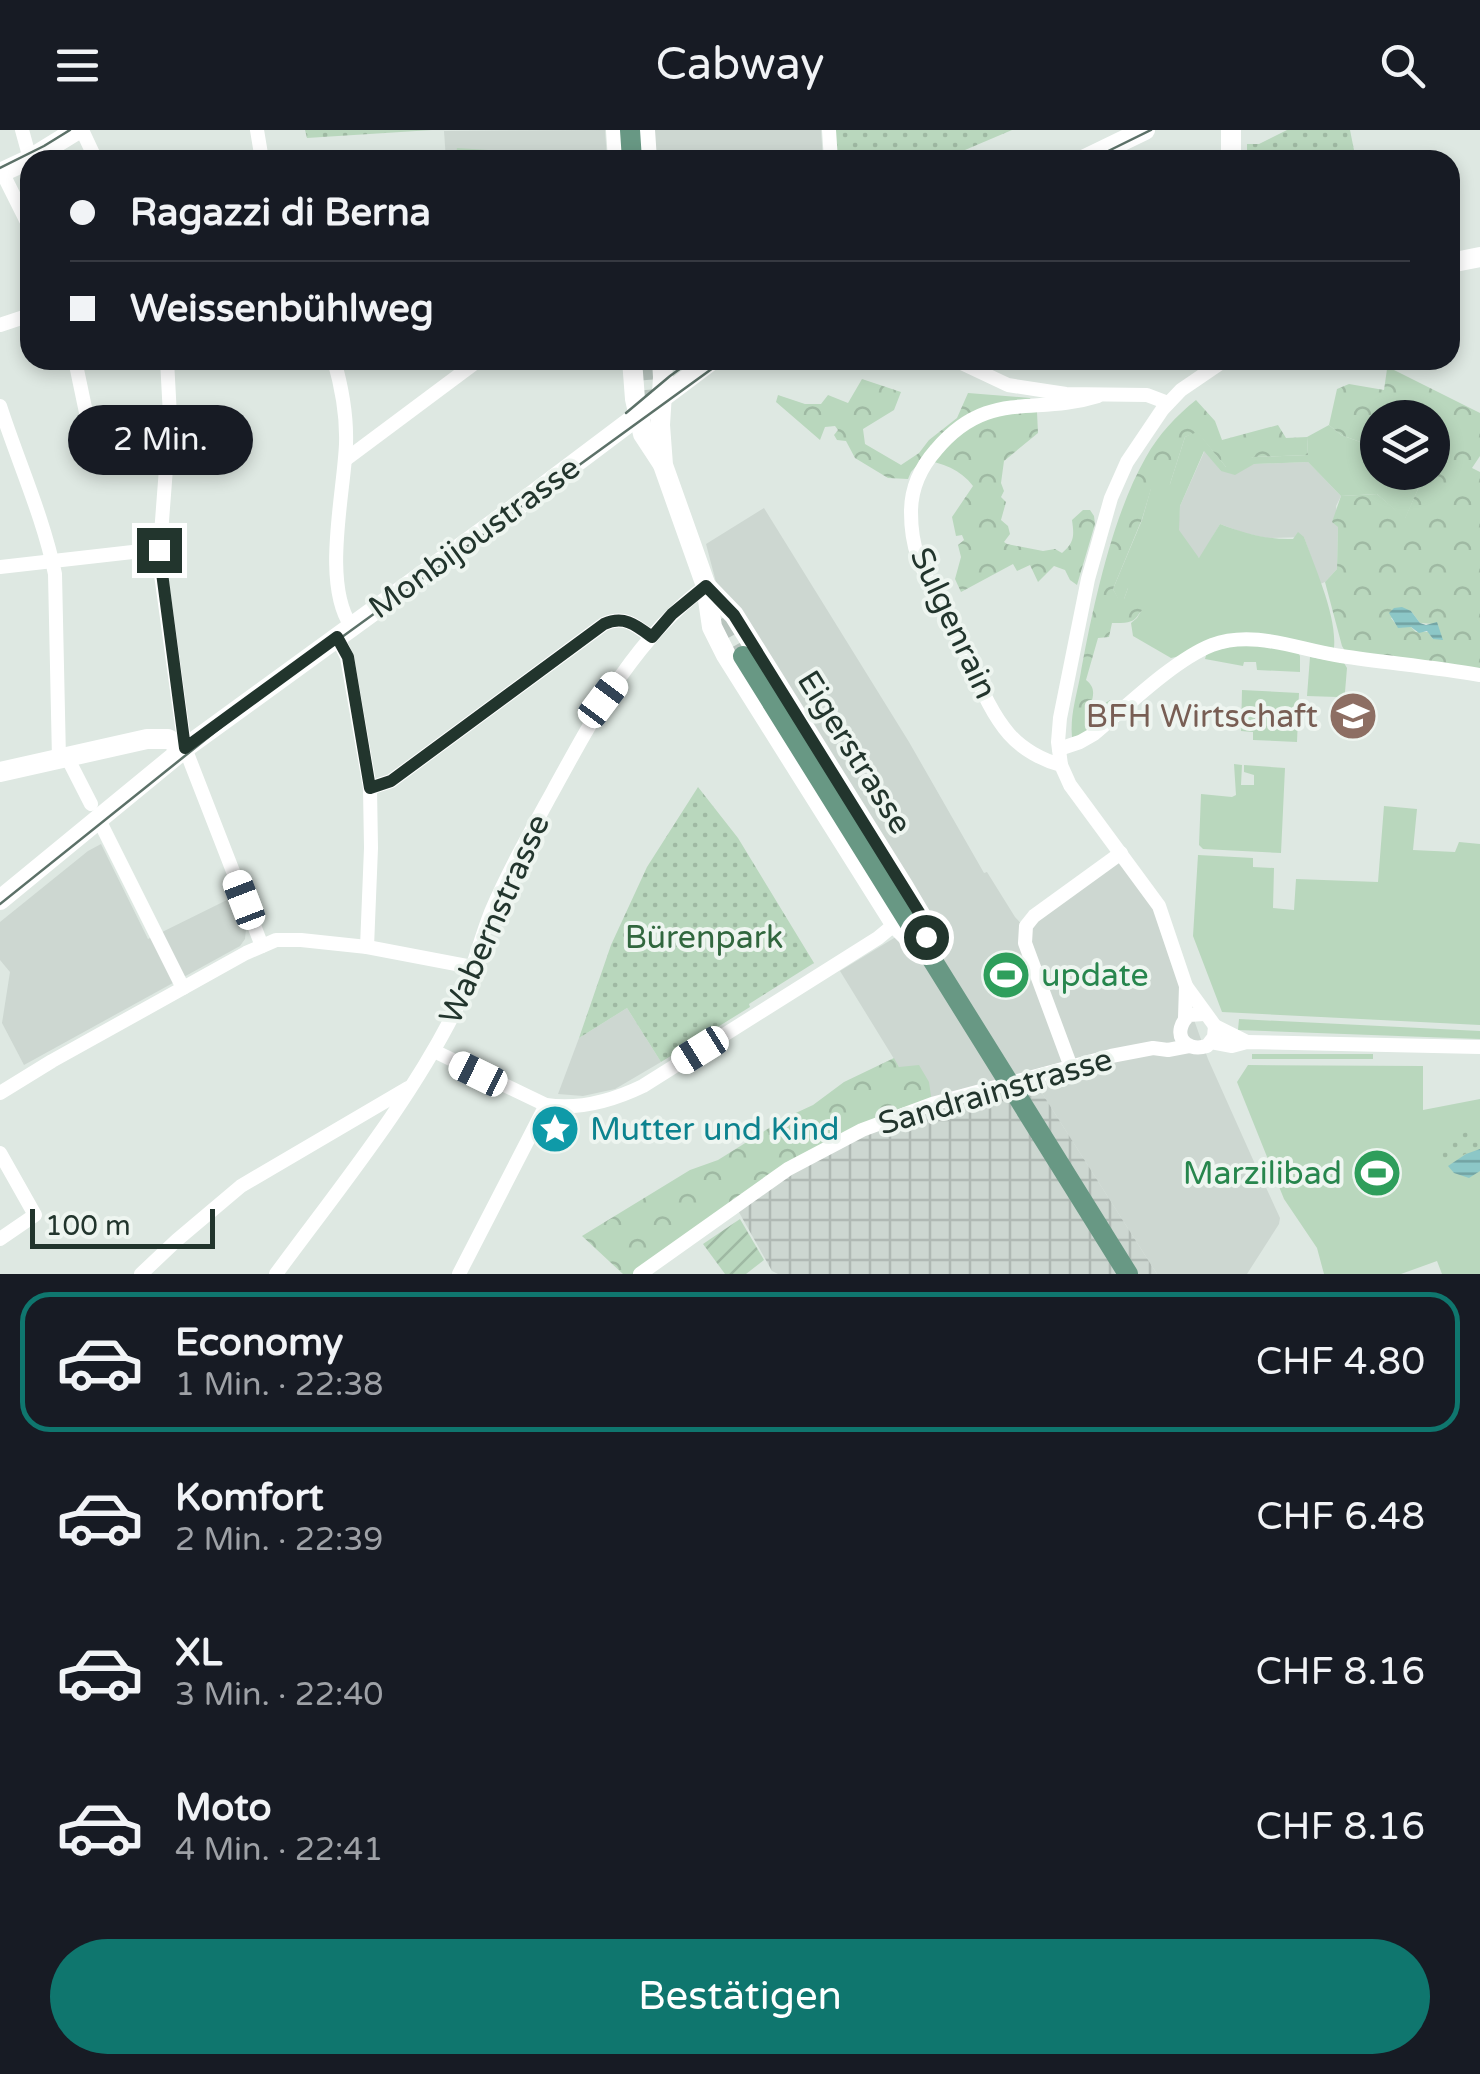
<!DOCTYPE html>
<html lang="de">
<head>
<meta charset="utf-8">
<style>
  body { margin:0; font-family:"Varela Round",sans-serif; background:#242831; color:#f1f3f6; height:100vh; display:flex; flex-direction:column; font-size:38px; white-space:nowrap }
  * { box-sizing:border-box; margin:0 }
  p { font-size:32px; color:#9ea1a6 }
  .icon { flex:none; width:55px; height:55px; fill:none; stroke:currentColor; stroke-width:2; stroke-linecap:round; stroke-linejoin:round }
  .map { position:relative; height:1144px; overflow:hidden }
  .drawer { display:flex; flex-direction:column; background:#171b24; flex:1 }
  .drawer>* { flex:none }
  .top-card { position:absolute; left:20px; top:20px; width:1440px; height:220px; border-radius:30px; box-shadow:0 5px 15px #0003; display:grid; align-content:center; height:220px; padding:0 50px; background:#171b24 }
  .tools { position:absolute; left:1360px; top:270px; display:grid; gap:20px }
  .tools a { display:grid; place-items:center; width:90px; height:90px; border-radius:50%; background:#171b24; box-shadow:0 5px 15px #0003; font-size:50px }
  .scale { position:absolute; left:30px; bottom:25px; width:185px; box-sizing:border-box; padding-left:10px; border:5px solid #22352d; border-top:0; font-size:28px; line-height:35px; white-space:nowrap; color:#22352d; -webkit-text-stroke:8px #eef5f0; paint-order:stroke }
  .end { position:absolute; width:45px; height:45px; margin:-22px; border:12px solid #22352d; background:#fff; box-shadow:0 0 0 5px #fff }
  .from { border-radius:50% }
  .bubble { position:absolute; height:70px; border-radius:35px; background:#171b24; box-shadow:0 5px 15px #0003; font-size:32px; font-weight:600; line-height:70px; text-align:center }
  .car { position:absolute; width:30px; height:60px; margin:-30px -15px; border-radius:12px; box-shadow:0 0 8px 2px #0007; background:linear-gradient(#fff 24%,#345 0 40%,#fff 0 76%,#345 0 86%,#fff 0) }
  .top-card b { display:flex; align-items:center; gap:35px; height:95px; font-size:38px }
  .top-card b+b { border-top:2px solid #363941 }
  .top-card i { width:25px; height:25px; background:#f1f3f6 }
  ul { padding:18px 0 0; list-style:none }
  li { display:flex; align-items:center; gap:30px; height:140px; margin:0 20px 15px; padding:0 30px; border:5px solid transparent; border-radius:30px }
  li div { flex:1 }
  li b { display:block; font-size:38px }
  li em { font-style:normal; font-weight:600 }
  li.current { border-color:#0f766e }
  li>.icon { width:90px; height:90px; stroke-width:1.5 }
  .cta { display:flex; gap:20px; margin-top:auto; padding:20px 50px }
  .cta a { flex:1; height:115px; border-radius:60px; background:#0f766e; color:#fff; font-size:40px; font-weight:600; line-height:115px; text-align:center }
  header { display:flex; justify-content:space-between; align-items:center; height:130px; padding:0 50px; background:#171b24; font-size:45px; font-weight:600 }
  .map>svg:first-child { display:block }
  .built { fill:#cdd7d1 }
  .industrial { fill:url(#industrial-grid) }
  .grass { fill:#b9d7bd }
  .forest { fill:url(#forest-crowns); fill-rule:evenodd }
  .park { fill:url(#park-dots) }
  .garden { fill:url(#garden-furrows) }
  .water { fill:url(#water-rules) }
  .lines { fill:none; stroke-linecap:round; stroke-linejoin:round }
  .primary-tunnel { stroke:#b8c4be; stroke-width:20; stroke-dasharray:20 10; stroke-linecap:butt }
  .street { stroke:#fff; stroke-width:14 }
  .secondary { stroke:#fff; stroke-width:20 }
  .primary { stroke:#689884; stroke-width:20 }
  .tram { stroke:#5c7168; stroke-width:2.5 }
  .route { stroke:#22352d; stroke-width:12 }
  .labels { text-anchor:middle; stroke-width:8; stroke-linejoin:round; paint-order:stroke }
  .street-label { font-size:32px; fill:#22352d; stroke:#eef5f0 }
  .education-label { font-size:32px; fill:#785e54; stroke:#eef5f0; text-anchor:end }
  .park-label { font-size:32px; fill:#31673e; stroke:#eef5f0 }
  .leisure-label { font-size:32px; fill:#27864d; stroke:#eef5f0; text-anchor:start }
  .culture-label { font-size:32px; fill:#0d838f; stroke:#eef5f0; text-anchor:start }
</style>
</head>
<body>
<header><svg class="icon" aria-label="menu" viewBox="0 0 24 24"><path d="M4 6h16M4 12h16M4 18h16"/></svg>Cabway<svg class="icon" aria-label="search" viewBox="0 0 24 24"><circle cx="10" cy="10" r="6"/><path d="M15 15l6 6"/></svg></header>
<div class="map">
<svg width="1480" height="1144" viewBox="0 0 1480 1144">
  <defs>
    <pattern id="industrial-grid" width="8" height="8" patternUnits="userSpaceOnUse" patternTransform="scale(2.5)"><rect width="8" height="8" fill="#cdd7d1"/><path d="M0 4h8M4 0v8" fill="none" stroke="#b0b9b4"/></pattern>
    <pattern id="forest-crowns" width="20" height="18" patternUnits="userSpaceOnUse" patternTransform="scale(2.5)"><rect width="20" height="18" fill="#b9d7bd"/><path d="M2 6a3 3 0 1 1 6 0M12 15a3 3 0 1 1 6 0" fill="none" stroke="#9fb9a3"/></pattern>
    <pattern id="park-dots" width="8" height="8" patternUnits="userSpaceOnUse" patternTransform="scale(2.5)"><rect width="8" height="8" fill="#b9d7bd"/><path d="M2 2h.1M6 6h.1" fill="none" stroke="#9fb9a3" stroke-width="1.8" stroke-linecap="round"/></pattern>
    <pattern id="garden-furrows" width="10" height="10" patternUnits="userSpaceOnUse" patternTransform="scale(2.5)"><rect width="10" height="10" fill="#b9d7bd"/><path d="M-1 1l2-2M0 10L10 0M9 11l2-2" fill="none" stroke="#9fb9a3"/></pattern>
    <pattern id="water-rules" width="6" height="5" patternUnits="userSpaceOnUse" patternTransform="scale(2.5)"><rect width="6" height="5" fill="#8cc7c7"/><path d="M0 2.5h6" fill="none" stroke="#72a2a2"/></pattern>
  </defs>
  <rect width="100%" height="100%" fill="#dee8e2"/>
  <g class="built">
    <path d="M605 0 607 30H446L444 1Z"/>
    <path d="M652 0H821L823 30H654Z"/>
    <path d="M1205 320 1221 341 1254 334 1308 332 1341 366 1336 376 1338 397 1337 439 1325 452 1320 454 1304 407 1267 408 1244 403 1220 394 1200 428 1197 427 1178 400 1180 376Z"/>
    <path d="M764 378 909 612 984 743 987 742 1015 787 1026 799 1120 729 1154 778 1208 929 1259 1043 1265 1041 1268 1048 1263 1051 1280 1088 1279 1094 1247 1144H1157L1031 946 932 973 899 937 840 841 922 791 716 452 706 414Z"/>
    <path d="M101 714 148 809 233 767 246 799 245 809 240 816 24 935 2 893 10 842 0 830V792L88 721Z"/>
    <path d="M627 878 661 932 615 959 583 966 558 964 579 908Z"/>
  </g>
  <path class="industrial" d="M1033 949 1157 1144H778L772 1141 736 1077 863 1001Z"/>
  <g class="grass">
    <path d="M457 18 503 21 504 30H455Z"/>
    <path d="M1329 295 1341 305 1377 318 1378 342H1432L1433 324 1450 330 1418 359 1405 389 1377 364 1341 366 1308 332 1254 334 1235 345 1221 341 1204 321 1180 376 1179 400 1199 428 1220 394C1244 403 1267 410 1293 409L1298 402 1304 407C1315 438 1337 486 1334 518L1265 507 1171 528 1133 506 1131 493 1137 488 1144 476 1128 458 1124 469H1118L1113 459 1142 390 1151 358 1170 354 1185 307 1197 301 1226 337 1253 327 1308 325 1307 307Z"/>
    <path d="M1248 513 1298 522 1300 526V542L1257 540 1256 532H1244L1243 536 1205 529 1207 522Z"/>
    <path d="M1310 527 1344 533 1347 538 1344 574 1337 573V567L1307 566Z"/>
    <path d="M1242 560 1299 563 1297 612 1253 610V602L1241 601Z"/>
    <path d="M1234 634 1242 635 1241 655H1254V645L1244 642V635L1285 638 1281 723 1203 719 1199 715 1201 664 1232 667 1236 665Z"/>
    <path d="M1384 676 1417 679 1413 720 1455 722 1459 712 1480 714V895L1222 882 1193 806 1198 725 1253 728V737L1274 738 1273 778 1294 780 1296 749 1378 752Z"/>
    <path d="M1239 889 1480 901V909L1238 900Z"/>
    <rect x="1252" y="924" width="121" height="5"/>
    <path d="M1248 935 1423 936V980L1480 969V1144H1442L1437 1131 1401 1144H1324L1317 1118 1284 1069 1237 952Z"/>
  </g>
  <g class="forest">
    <path d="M1387 239H1392L1480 283V326L1472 338 1480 342V541L1345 521 1342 516 1325 452 1337 439 1338 397 1332 392 1341 366 1377 364 1405 388 1418 359 1449 330 1433 324 1432 288H1378L1377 318 1341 305 1329 295 1337 259 1349 254 1384 260ZM1411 481 1420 493 1433 494V509L1428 502H1416L1411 497H1398L1391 488Z"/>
    <path d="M862 249 901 262 894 280 863 299 865 314 901 335 919 323 929 310 957 288 968 263 1030 268 1037 282 1038 303 1004 331 1001 353 1004 361 1001 367 1006 372 1001 390 1008 396 1010 404 1004 412 1007 414 1043 421 1055 419 1062 423C1075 412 1074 405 1072 390L1083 380H1090L1094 386 1095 394 1077 455 1070 450 1065 440 1054 436 1038 452 1030 435 1017 441 1013 434 961 462 955 449 961 427 958 415 964 410 962 405 956 406 952 387 973 356C961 340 942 332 922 330L911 342 908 349 888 348 855 328 846 311 837 310 834 305 838 300 835 296 825 297 820 310 776 272 778 265 805 274H821L828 265 848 273Z"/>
    <path d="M1196 270 1215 291 1222 310 1278 295 1286 308 1307 307 1308 325 1253 327 1236 338 1226 337 1197 302 1185 307 1170 354 1160 362 1151 359 1142 389 1113 459 1118 468 1124 469 1128 458 1140 454 1149 461 1152 472C1131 485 1144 494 1112 493L1109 507 1098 508 1086 550C1095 557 1094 564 1091 574L1097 578 1110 570 1119 578 1084 606 1072 607C1070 587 1076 567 1080 547 1092 480 1112 386 1146 327 1159 304 1176 286 1196 270Z"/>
    <path d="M894 928 899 937 919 935 929 952 932 973 861 999 639 1144H623L582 1106 690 1040 718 1030 785 988 813 975 844 952Z"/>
  </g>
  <g class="park">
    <path d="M305 0H432L307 8Z"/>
    <path d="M833 0H1012L965 20 968 30H836Z"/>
    <path d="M1287 0H1350L1356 30H1247V14H1259Z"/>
    <path d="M698 657 738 708 814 833 749 874 750 877 661 932 627 878 579 908 611 815 647 737Z"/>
    <path d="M1467 1001 1480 1004V1016L1454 1030 1445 1032 1442 1025 1443 1016Z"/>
  </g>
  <path class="garden" d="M740 1089 764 1130 746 1144H725L703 1114Z"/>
  <g class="water">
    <path d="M1402 477 1411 481 1420 493 1426 495 1437 492 1443 510 1433 509 1427 501 1419 503 1411 497 1398 498 1389 483 1394 478Z"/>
    <path d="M1480 1019V1041L1469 1048 1454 1043 1448 1036 1466 1024Z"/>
  </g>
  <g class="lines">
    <g class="primary-tunnel">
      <path d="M645 230 650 293"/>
      <path d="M708 462 743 526"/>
    </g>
    <g class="street">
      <path d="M22 0 30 29"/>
      <path d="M82 0 96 30"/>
      <path d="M257 0 262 30"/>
      <path d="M829 0 831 30"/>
      <path d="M2 42 30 98"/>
      <path d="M0 195 30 185"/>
      <path d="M75 230 88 292 87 307 95 314 93 322 84 324 79 321 77 316 79 310 87 307"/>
      <path d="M167 230 170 286 159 430 185 618 262 816"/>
      <path d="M334 230C342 258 347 285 346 314 344 364 322 453 351 496"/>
      <path d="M955 230 1008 255 1066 264 1147 265 1168 273"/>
      <path d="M0 276C18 332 43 386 55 444L59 629"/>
      <path d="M345 330 479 230"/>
      <path d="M0 437 159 419"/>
      <path d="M337 507 347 527 370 658 371 718 367 817"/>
      <path d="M1059 619 1080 612 1094 604C1126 577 1174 530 1212 515 1254 499 1299 520 1341 526 1388 533 1434 537 1480 545"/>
      <path d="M67 627 91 674"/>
      <path d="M1061 635C1042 630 1022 619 1009 604 988 580 976 545 962 516 947 487 929 458 918 427 913 413 911 397 911 382 911 358 921 337 936 320 988 258 1034 286 1098 266"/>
      <path d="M370 658 391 651 604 494C624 485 636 495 651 507"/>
      <path d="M99 690 183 858"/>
      <path d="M1186 856 1215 896 1247 912"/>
      <path d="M1204 884 1189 885C1171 902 1183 923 1207 916L1214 907 1215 896"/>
      <path d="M1185 888 1186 856 1159 776 1070 655 1061 635 1058 612 1060 588 1088 449 1111 368 1127 332 1162 280 1181 260 1225 230"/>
      <path d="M1211 912 1232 916 1247 912 1480 917"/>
      <path d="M434 921 546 975C580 980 612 971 643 956L878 808 895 794"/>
      <path d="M1071 937 1025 813 1026 796 1034 786 1121 723"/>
      <path d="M0 963 52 931 246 823 276 810H301L367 817 472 837"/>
      <path d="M0 1023 35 1085 0 1109"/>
      <path d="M141 1144 177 1110 241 1056 408 958"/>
      <path d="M276 1144C340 1057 410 972 458 875 472 845 479 812 491 782 509 740 531 701 553 661 594 586 635 508 706 456"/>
      <path d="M459 1144 546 975"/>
      <path d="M640 1144 788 1039 862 1000 932 974 1111 926 1153 918 1168 920 1189 916"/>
    </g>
    <g class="secondary">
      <path d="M616 0 618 30"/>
      <path d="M645 0 647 30"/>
      <path d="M1231 0V30"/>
      <path d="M1083 30 1145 0"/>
      <path d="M0 43 30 29 77 0"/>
      <path d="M1450 133 1480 127"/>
      <path d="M632 230 635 269 643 304 662 333"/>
      <path d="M662 230 663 247 660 295 663 335 706 456 712 497 726 525 895 794 920 819"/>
      <path d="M706 456 734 485 904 757 920 784 931 824"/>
      <path d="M0 642 147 609H168L185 618"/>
      <path d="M0 770 185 618 526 370 712 230"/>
    </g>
    <g class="primary">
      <path d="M630 0 632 30"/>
      <path d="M743 526 1128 1144"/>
    </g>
    <g class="tram">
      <path d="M1090 30 1151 0"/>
      <path d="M0 38 44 16 70 0"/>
      <path d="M626 283 670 246 692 230"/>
      <path d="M0 774 251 573 724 230"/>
    </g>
  </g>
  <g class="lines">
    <path class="route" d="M159 420 185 618 337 507 348 527 370 658 391 651 604 494C624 485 636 495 652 507L672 484 706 456 734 485 920 784 926 807"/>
  </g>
  <defs>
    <g id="university-disc" transform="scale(2.5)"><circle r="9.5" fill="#8d6e63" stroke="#eef5f0"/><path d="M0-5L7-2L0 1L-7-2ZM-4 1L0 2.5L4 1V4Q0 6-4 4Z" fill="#fff"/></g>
    <g id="stadium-disc" transform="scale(2.5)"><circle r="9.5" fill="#2e9e5b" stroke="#eef5f0"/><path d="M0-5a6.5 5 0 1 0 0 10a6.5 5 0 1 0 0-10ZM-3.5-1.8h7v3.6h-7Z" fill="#fff"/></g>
    <g id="sight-disc" transform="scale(2.5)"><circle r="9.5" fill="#0f9aa8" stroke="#eef5f0"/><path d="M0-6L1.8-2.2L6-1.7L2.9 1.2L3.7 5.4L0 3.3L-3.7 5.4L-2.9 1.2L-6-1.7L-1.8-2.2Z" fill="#fff"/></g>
  </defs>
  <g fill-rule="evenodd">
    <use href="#university-disc" x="1353" y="586"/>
    <use href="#stadium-disc" x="1006" y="845"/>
    <use href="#sight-disc" x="555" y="999"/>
    <use href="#stadium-disc" x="1377" y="1043"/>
  </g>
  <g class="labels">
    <g class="street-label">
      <text transform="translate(474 407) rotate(-36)" y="11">Monbijoustrasse</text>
      <text transform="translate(954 493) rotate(65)" y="11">Sulgenrain</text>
      <text transform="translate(855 622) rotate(58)" y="11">Eigerstrasse</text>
      <text transform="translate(494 789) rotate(-66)" y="11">Wabernstrasse</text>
      <text transform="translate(995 961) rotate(-16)" y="11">Sandrainstrasse</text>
    </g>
    <g class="education-label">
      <text x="1318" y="597">BFH Wirtschaft</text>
    </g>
    <g class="park-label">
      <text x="704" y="818">Bürenpark</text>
    </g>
    <g class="leisure-label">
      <text x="1041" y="856">update</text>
      <text x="1342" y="1054" text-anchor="end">Marzilibad</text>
    </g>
    <g class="culture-label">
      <text x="590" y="1010">Mutter und Kind</text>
    </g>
  </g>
</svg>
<div class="tools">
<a><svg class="icon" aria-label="layers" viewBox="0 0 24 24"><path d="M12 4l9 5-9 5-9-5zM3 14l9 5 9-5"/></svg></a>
</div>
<div class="scale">100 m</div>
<i class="end from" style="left:926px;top:807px"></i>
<i class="end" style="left:159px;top:420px"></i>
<div class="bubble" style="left:68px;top:275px;width:185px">2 Min.</div>
<i class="car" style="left:603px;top:570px;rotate:37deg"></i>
<i class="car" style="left:244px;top:770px;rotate:339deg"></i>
<i class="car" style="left:700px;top:920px;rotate:238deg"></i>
<i class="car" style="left:478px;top:944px;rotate:296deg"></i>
<div class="top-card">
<b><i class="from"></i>Ragazzi di Berna</b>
<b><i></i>Weissenbühlweg</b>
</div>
</div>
<section class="drawer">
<ul>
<li class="current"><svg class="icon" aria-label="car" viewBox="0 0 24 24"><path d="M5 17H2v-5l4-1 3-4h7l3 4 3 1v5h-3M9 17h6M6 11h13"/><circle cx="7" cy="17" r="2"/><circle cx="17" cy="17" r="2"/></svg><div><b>Economy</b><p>1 Min. · 22:38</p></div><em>CHF 4.80</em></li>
<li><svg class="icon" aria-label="car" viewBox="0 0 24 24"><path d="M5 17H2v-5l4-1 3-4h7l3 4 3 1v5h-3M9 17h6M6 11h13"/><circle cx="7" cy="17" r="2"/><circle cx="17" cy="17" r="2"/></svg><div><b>Komfort</b><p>2 Min. · 22:39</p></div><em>CHF 6.48</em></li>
<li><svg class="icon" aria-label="car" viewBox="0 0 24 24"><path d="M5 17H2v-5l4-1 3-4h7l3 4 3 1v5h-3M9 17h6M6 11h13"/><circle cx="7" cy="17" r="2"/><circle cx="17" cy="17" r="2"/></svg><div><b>XL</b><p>3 Min. · 22:40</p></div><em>CHF 8.16</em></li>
<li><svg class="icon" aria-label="car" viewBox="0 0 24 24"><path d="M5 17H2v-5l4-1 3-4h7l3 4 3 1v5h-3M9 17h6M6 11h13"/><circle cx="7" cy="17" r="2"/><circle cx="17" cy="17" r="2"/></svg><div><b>Moto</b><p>4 Min. · 22:41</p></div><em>CHF 8.16</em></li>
</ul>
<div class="cta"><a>Bestätigen</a></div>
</section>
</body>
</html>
